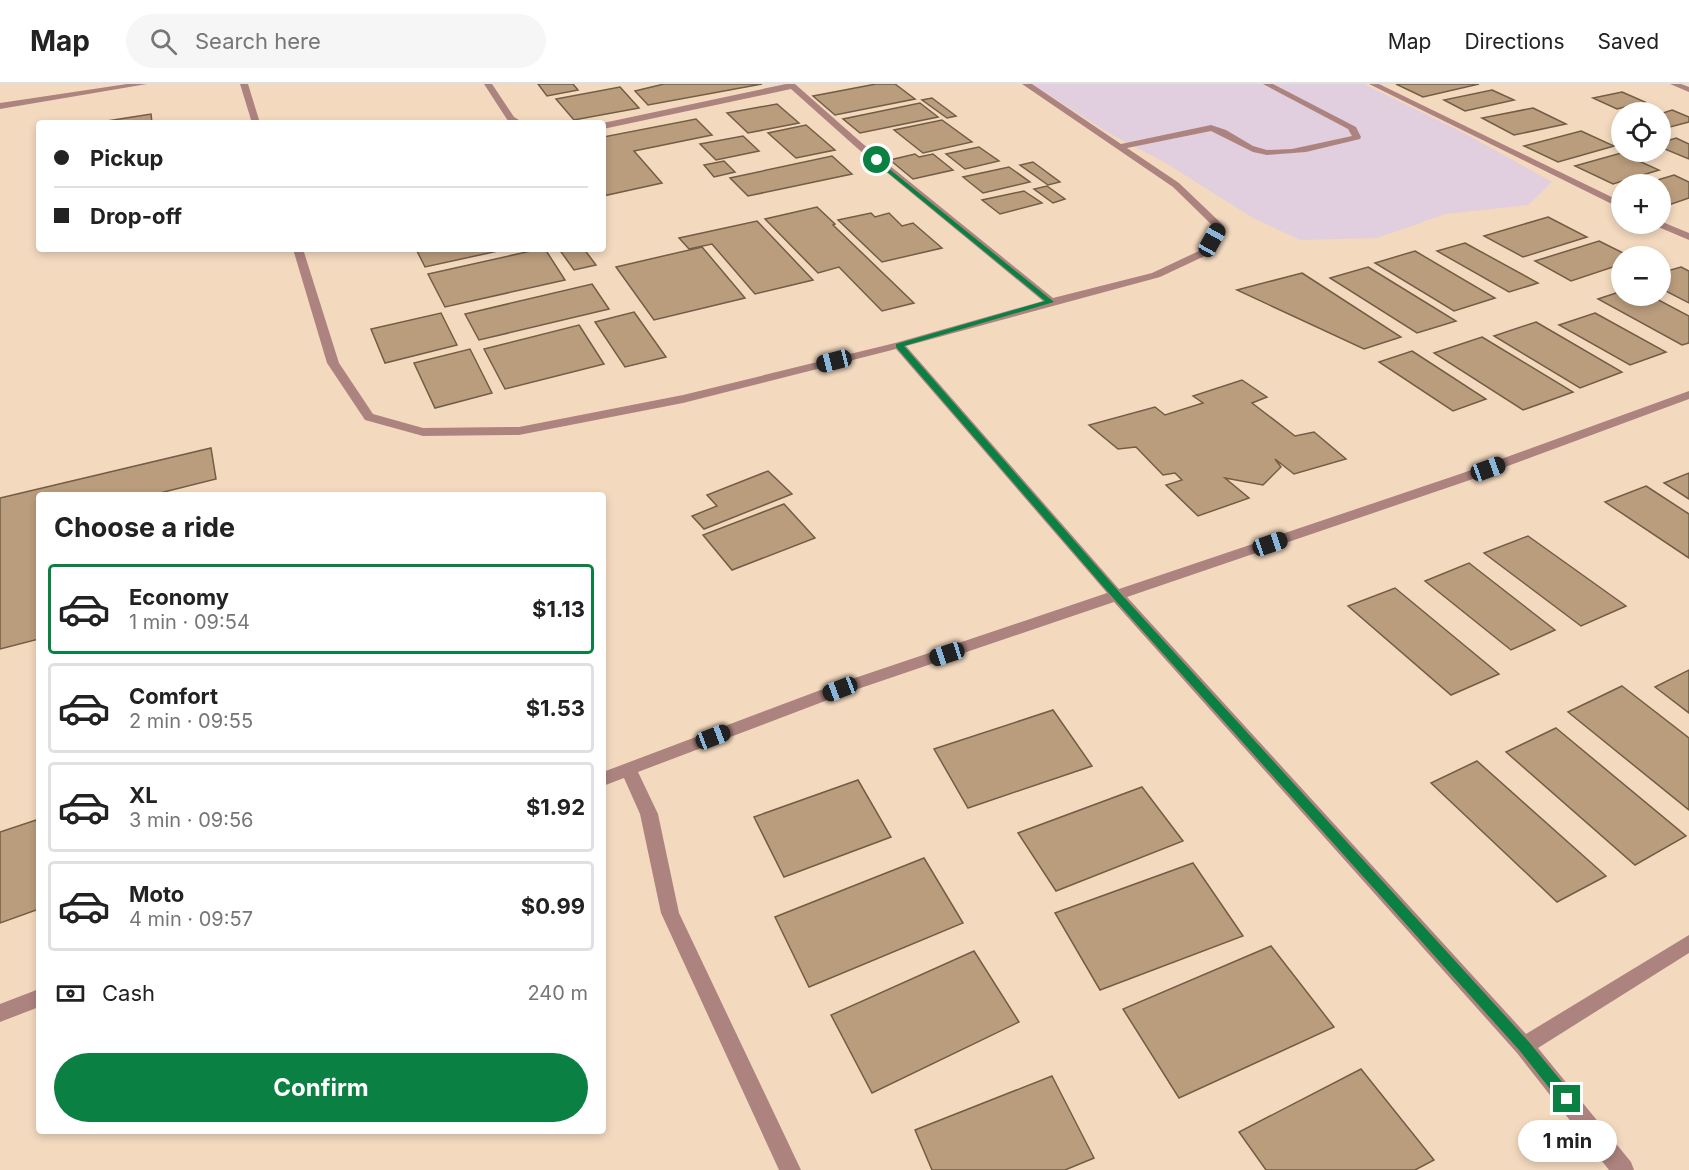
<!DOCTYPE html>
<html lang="en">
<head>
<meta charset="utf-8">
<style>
  body { margin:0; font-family:Inter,sans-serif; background:#f6f6f6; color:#222; height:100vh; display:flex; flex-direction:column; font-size:22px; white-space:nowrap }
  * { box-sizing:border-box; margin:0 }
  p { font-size:20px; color:#767676 }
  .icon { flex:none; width:33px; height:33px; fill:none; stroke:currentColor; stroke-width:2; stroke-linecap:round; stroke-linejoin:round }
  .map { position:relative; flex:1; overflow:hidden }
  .details { position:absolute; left:36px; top:408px; width:570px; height:642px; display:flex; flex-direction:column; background:#fff; border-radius:6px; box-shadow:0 3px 9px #0003 }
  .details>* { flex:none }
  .banner { position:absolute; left:36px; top:36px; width:570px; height:132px; border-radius:6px; box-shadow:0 3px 9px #0003; display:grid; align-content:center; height:132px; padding:0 18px; background:#fff }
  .tools { position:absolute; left:1611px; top:18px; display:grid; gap:12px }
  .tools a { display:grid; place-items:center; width:60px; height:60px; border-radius:50%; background:#fff; box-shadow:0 3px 9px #0003; font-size:30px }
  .end { position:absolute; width:27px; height:27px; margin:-14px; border:8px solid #0b8043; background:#fff; box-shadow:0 0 0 3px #fff }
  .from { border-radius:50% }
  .bubble { position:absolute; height:42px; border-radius:21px; background:#fff; box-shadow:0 3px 9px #0003; font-size:20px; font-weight:700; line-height:42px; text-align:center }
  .car { position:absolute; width:18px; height:36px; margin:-18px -9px; border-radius:8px; box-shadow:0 0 4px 2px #0007; background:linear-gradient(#222 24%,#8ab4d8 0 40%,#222 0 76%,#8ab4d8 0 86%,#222 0) }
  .banner b { display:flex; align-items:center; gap:21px; height:57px; font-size:22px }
  .banner b+b { border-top:2px solid #e0e0e0 }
  .banner i { width:15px; height:15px; background:#222 }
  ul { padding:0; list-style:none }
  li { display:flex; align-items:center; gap:18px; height:90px; margin:0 12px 9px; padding:0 6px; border:3px solid #e0e0e0; border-radius:6px }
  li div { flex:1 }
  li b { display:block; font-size:22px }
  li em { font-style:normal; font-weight:700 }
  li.on { border-color:#0b8043 }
  li>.icon { width:54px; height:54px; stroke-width:1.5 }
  h2 { padding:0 18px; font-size:27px; line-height:72px }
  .pay { display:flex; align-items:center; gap:15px; height:66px; padding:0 18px; font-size:22px }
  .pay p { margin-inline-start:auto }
  .cta { display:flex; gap:12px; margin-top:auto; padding:12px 18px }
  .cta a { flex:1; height:69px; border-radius:36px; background:#0b8043; color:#fff; font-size:24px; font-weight:700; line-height:69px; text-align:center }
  header { display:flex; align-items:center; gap:36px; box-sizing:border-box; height:84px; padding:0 30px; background:#fff; border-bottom:2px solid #e0e0e0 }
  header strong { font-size:28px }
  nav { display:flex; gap:33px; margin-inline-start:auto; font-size:21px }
  .search { width:420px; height:54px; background:#f6f6f6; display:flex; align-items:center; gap:15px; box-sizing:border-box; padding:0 21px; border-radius:33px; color:#767676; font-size:22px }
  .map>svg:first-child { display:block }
  .commercial { fill:#e1cede }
  .building { fill:#ba9d7d; stroke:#725d45; stroke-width:1.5 }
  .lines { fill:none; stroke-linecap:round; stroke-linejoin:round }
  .minor { fill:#ad837f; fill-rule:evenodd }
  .route { fill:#0b8043 }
</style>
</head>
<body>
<header>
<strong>Map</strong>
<div class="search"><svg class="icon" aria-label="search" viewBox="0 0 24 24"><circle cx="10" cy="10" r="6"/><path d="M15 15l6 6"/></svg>Search here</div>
<nav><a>Map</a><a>Directions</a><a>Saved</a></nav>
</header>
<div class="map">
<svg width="1689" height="1086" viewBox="0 0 1689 1086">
  <rect width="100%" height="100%" fill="#f3dabf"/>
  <path class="commercial" d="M1032 0H1364L1466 50 1552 98 1528 121 1446 130 1377 154 1300 156 1253 134 1164 78 1107 48Z"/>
  <g class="building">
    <path d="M538 0H573L578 6 547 12Z"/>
    <path d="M664 0H762L648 21 635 7Z"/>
    <path d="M876 0H895L915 15 835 31 813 12Z"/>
    <path d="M1396 0H1479L1423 13Z"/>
    <path d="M620 3 639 24 574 36 556 15Z"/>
    <path d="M1492 6 1514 16 1465 27 1444 16Z"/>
    <path d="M1622 8 1645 18 1617 25 1593 14Z"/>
    <path d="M932 14 956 32 947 34 922 16Z"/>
    <path d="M920 19 938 33 860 49 843 35Z"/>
    <path d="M777 20 799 39 748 49 727 29Z"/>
    <path d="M1533 24 1566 40 1514 51 1482 34Z"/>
    <path d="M1672 26 1689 33V38L1670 43 1660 40V30Z"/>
    <path d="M151 30 152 39H101V38Z"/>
    <path d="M696 35 712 51 634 67 662 99 603 112V53Z"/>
    <path d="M942 36 972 58 923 69 894 46Z"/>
    <path d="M806 41 835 66 796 74 768 49Z"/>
    <path d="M1581 47 1614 62 1558 78 1524 62Z"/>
    <path d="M743 52 759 67 716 76 700 60Z"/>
    <path d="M1676 54 1689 60V75L1660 63V59Z"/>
    <path d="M979 63 999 77 965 85 946 70Z"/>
    <path d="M1621 69 1659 86 1613 100 1575 82Z"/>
    <path d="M915 70 919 73 933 70 953 86 913 95 890 76Z"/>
    <path d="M832 72 852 90 748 112 730 94Z"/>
    <path d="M724 77 735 88 714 93 704 81Z"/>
    <path d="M1033 78 1060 98 1048 101 1020 81Z"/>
    <path d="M1009 83 1030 98 983 109 963 93Z"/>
    <path d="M1674 91 1689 98V114L1660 124V100H1644Z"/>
    <path d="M1047 102 1065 115 1053 119 1034 105Z"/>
    <path d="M1024 107 1042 119 1000 130 982 116Z"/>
    <path d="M817 123 835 140 833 141 914 219 882 227 839 183 818 189 765 135Z"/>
    <path d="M871 129 875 133 889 129 902 142 913 139 942 164 882 178 838 136Z"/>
    <path d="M1548 133 1587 153 1523 173 1484 152Z"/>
    <path d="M757 137 813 196 755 210 712 160 689 165 679 154Z"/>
    <path d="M1599 157 1629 172H1622V180L1571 197 1535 177Z"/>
    <path d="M1465 159 1538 199 1509 208 1437 167Z"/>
    <path d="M702 163 745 214 654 236 616 183Z"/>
    <path d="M416 165H507L425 183Z"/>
    <path d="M540 165H545L565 196 445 223 428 190Z"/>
    <path d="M559 165H584L596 181 574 186Z"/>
    <path d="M1415 167 1495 214 1454 227 1375 179Z"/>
    <path d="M1368 183 1456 237 1417 249 1330 194Z"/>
    <path d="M1681 183 1689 187V219L1660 204V189Z"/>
    <path d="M1302 189 1401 253 1364 265 1237 206Z"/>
    <path d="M592 200 609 225 479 256 465 230Z"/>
    <path d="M1622 207V212H1651L1689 232V259L1682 261 1598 215Z"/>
    <path d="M634 228 666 273 625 283 595 238Z"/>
    <path d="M441 229 457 261 385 279 371 245Z"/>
    <path d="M1595 229 1666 268 1630 281 1559 241Z"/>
    <path d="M1536 238 1622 288 1580 304 1494 252Z"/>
    <path d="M579 241 604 280 505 305 484 265Z"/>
    <path d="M1482 253 1573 308 1523 326 1434 269Z"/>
    <path d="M470 265 492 309 435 324 414 279Z"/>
    <path d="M1412 267 1486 315 1453 327 1379 278Z"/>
    <path d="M1242 296 1267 313 1252 319 1295 352 1314 348 1346 375 1294 390 1275 375 1281 383 1263 401 1225 394 1249 414 1198 432 1166 401 1182 396 1175 389 1163 391 1136 363 1118 365 1089 341 1155 323 1165 331 1203 319 1193 312Z"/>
    <path d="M211 364 216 395 152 411H39V555L0 565V414Z"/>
    <path d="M768 387 792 410 704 445 692 432 717 422 707 411Z"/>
    <path d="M1689 389V415L1664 399Z"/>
    <path d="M1646 402 1689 430V474L1605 418Z"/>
    <path d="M784 420 815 454 732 486 703 451Z"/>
    <path d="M1528 452 1626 522 1581 542 1484 469Z"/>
    <path d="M1469 479 1555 546 1511 566 1425 497Z"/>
    <path d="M1395 504 1499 590 1451 611 1348 522Z"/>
    <path d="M1689 586V629L1655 603Z"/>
    <path d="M1622 602 1689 654V726L1568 628Z"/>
    <path d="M1053 626 1092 682 968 724 934 665Z"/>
    <path d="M1556 644 1686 752 1635 781 1506 668Z"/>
    <path d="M1477 677 1606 792 1557 818 1431 699Z"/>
    <path d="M858 696 891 753 784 793 754 733Z"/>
    <path d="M1142 703 1183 757 1056 807 1018 749Z"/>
    <path d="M39 735V825L0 839V748Z"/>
    <path d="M924 774 963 839 809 903 775 833Z"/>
    <path d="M1193 779 1243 852 1100 906 1055 829Z"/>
    <path d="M1271 862 1334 943 1179 1014 1123 925Z"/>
    <path d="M974 867 1019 938 872 1009 831 931Z"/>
    <path d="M1361 985 1434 1076 1415 1086H1266L1239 1048Z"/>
    <path d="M1052 992 1094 1074 1065 1086H932L915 1046Z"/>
  </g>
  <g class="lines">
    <g class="minor">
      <path d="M127 0H147L0 25V19Z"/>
      <path d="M240 0H248L260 39H252Z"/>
      <path d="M484 0H492L514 33 524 39 508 37Z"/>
      <path d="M786 0H795L863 60 1053 214 1152 189 1201 166 1214 143 1173 103 1022 0H1032L1121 60 1211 41 1226 46 1253 62 1267 66 1292 65 1352 52 1348 45 1263 0H1273L1356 43 1361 53 1360 55 1306 68 1267 71 1253 68 1211 47 1127 64 1179 99 1223 141 1224 143 1209 170 1160 193 906 262 1119 505 1460 390 1689 307V315L1470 396 1127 513 1526 950 1689 851V869L1538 964 1631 1078 1634 1086H1609L1517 969 1114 518 846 609 638 688 658 730 679 829 801 1086H779L661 829 640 730 624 694 603 702V688L834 601 1107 509 896 265 683 319 519 351 423 352 365 336 327 279 293 165H303L339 279 373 330 423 344 519 343 683 311 895 259 1043 217 857 64 791 5 603 45V39Z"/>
      <path d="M1369 0H1379L1622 118V125Z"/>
      <path d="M1670 0H1681L1689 3V8Z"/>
      <path d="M1660 137 1689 149V156L1656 142 1655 140H1660Z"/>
      <path d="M39 905V923L0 938V920Z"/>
    </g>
  </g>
  <path class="route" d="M877 75 1054 218 904 262 1121 510 1529 958 1572 1010 1574 1015 1572 1020 1567 1022 1562 1020 1520 967 1114 515 896 263V260L1045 217 875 78Z"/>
</svg>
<div class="tools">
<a><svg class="icon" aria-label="locate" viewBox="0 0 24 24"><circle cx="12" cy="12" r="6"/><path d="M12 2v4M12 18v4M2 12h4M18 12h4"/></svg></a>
<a>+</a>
<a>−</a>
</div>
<i class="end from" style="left:877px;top:76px"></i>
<i class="end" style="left:1567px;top:1015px"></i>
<div class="bubble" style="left:1518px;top:1036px;width:99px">1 min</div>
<i class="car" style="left:1212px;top:156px;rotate:29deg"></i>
<i class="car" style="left:834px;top:277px;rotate:256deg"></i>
<i class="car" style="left:1488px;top:385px;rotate:70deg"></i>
<i class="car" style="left:1270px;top:460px;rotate:71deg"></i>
<i class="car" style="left:947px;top:570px;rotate:252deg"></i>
<i class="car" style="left:840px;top:605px;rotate:249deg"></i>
<i class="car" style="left:713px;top:653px;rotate:69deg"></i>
<div class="banner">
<b><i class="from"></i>Pickup</b>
<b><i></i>Drop-off</b>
</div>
<section class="details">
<h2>Choose a ride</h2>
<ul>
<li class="on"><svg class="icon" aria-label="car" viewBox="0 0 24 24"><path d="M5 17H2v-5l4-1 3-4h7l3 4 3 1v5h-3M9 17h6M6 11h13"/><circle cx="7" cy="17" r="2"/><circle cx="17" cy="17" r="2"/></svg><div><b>Economy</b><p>1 min · 09:54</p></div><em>$1.13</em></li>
<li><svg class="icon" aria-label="car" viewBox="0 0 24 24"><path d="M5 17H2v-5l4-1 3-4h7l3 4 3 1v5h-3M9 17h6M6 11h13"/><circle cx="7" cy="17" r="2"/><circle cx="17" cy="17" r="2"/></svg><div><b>Comfort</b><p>2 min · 09:55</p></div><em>$1.53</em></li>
<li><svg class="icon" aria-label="car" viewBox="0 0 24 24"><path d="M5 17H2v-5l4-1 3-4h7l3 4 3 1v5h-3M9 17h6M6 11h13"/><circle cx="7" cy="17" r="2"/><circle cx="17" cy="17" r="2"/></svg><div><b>XL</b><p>3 min · 09:56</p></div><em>$1.92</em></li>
<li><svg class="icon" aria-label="car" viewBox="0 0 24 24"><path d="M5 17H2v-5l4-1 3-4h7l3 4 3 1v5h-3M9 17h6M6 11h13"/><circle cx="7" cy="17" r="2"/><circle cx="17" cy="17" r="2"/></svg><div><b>Moto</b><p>4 min · 09:57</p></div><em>$0.99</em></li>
</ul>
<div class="pay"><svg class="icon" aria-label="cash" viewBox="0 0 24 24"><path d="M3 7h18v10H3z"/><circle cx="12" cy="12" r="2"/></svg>Cash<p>240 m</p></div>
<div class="cta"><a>Confirm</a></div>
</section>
</div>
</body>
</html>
